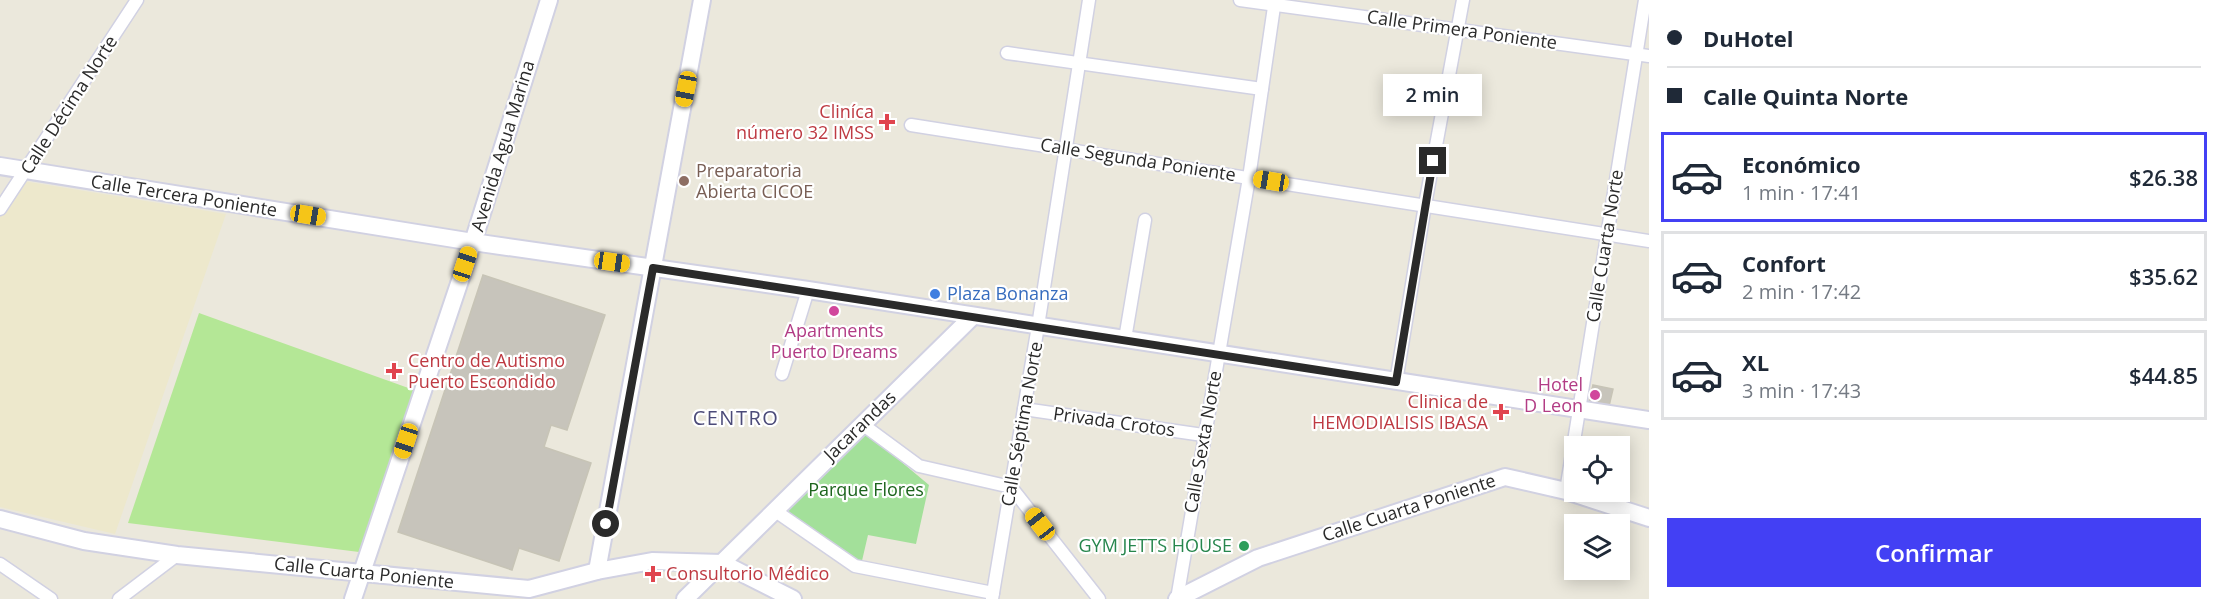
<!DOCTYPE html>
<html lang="es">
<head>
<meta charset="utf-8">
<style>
  body { margin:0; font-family:"Open Sans",sans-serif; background:#f2f2f3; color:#1f2937; height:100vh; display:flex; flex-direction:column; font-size:22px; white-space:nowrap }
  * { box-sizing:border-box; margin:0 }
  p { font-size:20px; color:#747a83 }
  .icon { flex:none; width:33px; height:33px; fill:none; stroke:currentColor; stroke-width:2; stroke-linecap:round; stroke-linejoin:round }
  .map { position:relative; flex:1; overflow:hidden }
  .panel { display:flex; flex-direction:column; background:#fff; width:570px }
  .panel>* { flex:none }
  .guide { display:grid; align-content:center; height:132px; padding:0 18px; background:#fff }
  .fabs { position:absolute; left:1564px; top:436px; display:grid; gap:12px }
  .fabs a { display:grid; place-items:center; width:66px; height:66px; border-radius:0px; background:#fff; box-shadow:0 3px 15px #0003; font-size:30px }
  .end { position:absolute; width:27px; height:27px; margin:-14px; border:8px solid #2a2a2a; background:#fff; box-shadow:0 0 0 3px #fff }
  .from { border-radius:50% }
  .bubble { position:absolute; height:42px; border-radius:0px; background:#fff; box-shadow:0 3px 15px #0003; font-size:20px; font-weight:600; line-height:42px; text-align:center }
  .car { position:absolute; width:18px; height:36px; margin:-18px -9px; border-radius:8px; box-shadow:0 0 4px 2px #0007; background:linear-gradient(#f5c518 24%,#345 0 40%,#f5c518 0 76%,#345 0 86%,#f5c518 0) }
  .guide b { display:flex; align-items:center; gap:21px; height:57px; font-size:22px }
  .guide b+b { border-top:2px solid #e0e1e3 }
  .guide i { width:15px; height:15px; background:#1f2937 }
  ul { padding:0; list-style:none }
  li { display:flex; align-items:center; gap:18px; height:90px; margin:0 12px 9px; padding:0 6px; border:3px solid #e0e1e3; border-radius:0px }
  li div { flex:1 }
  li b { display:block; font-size:22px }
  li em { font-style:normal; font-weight:600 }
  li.selected { border-color:#4340f4 }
  li>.icon { width:54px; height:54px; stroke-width:1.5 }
  .button { display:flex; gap:12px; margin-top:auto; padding:12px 18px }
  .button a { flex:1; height:69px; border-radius:0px; background:#4340f4; color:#fff; font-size:24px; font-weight:600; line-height:69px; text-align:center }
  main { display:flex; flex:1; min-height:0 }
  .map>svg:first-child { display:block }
  .education { fill:#ede8cc }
  .green { fill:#a3e09a }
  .pitch { fill:#b4e796 }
  .building { fill:#c7c4bb; stroke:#c7c4b6; stroke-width:1.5 }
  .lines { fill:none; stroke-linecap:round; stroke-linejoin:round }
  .street-casing { stroke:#d1d1e2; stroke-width:15 }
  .secondary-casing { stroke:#d1d1e2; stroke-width:20 }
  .street { stroke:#fff; stroke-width:12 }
  .secondary { stroke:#fff; stroke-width:16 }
  .route { stroke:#2a2a2a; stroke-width:8 }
  .health-dot { fill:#e0444e; stroke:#fff; stroke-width:2 }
  .education-dot { fill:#8d6e63; stroke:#fff; stroke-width:2 }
  .shop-dot { fill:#3f7fe0; stroke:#fff; stroke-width:2 }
  .hotel-dot { fill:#d1479c; stroke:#fff; stroke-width:2 }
  .leisure-dot { fill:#2e9e5b; stroke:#fff; stroke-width:2 }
  .labels { text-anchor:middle; stroke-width:4.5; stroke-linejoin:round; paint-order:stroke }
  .street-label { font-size:18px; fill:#2a2a2a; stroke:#fff }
  .health-label { font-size:18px; fill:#be3a42; stroke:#fff; text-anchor:end }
  .education-label { font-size:18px; fill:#785e54; stroke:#fff; text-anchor:start }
  .shop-label { font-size:18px; fill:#366cbe; stroke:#fff; text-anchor:start }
  .hotel-label { font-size:18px; fill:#b23c85; stroke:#fff }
  .park-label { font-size:18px; fill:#1c641c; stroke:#fff }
  .leisure-label { font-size:18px; fill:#27864d; stroke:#fff; text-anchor:end }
  .neighbourhood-label { font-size:20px; letter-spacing:1.5px; fill:#4c4b79; stroke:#fff }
</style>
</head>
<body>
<main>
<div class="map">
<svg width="1649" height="599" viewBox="0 0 1649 599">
  <rect width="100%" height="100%" fill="#ebe8dc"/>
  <path class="education" d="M23 181 226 214 115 534 0 507V217Z"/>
  <path class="green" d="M862 429 929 485 916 544 868 535 861 565 781 510Z"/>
  <path class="pitch" d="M199 313 414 390 359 552 128 523Z"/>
  <g class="building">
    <path d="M483 275 605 315 567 430 551 425 544 447 591 463 559 561 519 548 512 570 398 532Z"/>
    <path d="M1593 385 1613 389 1609 406 1589 402Z"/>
  </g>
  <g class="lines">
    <g class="street-casing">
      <g id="street">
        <path d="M1240 0 1649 56"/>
        <path d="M1007 53 1262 89"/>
        <path d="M911 125 1649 241"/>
        <path d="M0 209 137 0"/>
        <path d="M1125 339 1145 220"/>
        <path d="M782 374 808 290"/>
        <path d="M1396 382 1425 205 1463 0"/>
        <path d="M1024 409 1203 435"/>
        <path d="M862 424 919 466 1011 487 1099 599"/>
        <path d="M1566 491 1645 0"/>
        <path d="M774 510 855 566 993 593"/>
        <path d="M0 564 51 599"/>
        <path d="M119 599 177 555"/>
        <path d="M992 599 1038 326 1089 0"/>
        <path d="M1177 599 1249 178 1275 0"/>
      </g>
    </g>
    <g class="secondary-casing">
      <g id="secondary">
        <path d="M0 166 473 242 808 290 1649 420"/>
        <path d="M0 519 84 541 177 555 529 589 597 571 652 561 722 563 793 599"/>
        <path d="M597 571 702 0"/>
        <path d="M353 599 473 242 549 0"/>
        <path d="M685 599 973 316"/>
        <path d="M1177 599 1258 558 1505 477 1566 491 1649 518"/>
      </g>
    </g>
    <use href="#street" class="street"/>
    <use href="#secondary" class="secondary"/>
  </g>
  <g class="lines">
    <path class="route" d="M606 524 653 268 1396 382 1433 161"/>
  </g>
  <g class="health-dot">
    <path d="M884 113h6v6h6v6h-6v6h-6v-6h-6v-6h6z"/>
    <path d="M391 362h6v6h6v6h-6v6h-6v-6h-6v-6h6z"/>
    <path d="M1498 403h6v6h6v6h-6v6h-6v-6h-6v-6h6z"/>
    <path d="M650 565h6v6h6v6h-6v6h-6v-6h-6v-6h6z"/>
  </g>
  <circle class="education-dot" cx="684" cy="181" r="6"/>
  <circle class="shop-dot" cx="935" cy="294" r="6"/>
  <g class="hotel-dot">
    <circle cx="834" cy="311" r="6"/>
    <circle cx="1595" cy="395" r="6"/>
  </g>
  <circle class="leisure-dot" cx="1244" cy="546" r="6"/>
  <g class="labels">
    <g class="street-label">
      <text transform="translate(1462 30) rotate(8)" y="6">Calle Primera Poniente</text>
      <text transform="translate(69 105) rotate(-57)" y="6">Calle Décima Norte</text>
      <text transform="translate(503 146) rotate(-73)" y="6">Avenida Agua Marina</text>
      <text transform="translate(1138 160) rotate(9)" y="6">Calle Segunda Poniente</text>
      <text transform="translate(184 196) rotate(9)" y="6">Calle Tercera Poniente</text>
      <text transform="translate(1605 246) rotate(-81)" y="6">Calle Cuarta Norte</text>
      <text transform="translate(1114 422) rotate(8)" y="6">Privada Crotos</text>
      <text transform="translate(1022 424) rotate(-80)" y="6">Calle Séptima Norte</text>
      <text transform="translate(860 426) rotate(-44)" y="6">Jacarandas</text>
      <text transform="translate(1203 442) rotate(-80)" y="6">Calle Sexta Norte</text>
      <text transform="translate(1409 508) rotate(-18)" y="6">Calle Cuarta Poniente</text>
      <text transform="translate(364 573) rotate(6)" y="6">Calle Cuarta Poniente</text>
    </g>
    <g class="health-label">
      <text x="874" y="118">Cliníca<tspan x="874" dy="21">número 32 IMSS</tspan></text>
      <text x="408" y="367" text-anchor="start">Centro de Autismo<tspan x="408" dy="21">Puerto Escondido</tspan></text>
      <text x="1488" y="408">Clinica de<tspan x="1488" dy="21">HEMODIALISIS IBASA</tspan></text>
      <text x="666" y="580" text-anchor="start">Consultorio Médico</text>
    </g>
    <g class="education-label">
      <text x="696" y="177">Preparatoria<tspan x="696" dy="21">Abierta CICOE</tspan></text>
    </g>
    <g class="shop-label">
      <text x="947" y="300">Plaza Bonanza</text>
    </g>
    <g class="hotel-label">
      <text x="834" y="337">Apartments<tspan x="834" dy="21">Puerto Dreams</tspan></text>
      <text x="1583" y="391" text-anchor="end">Hotel<tspan x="1583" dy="21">D Leon</tspan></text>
    </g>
    <g class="park-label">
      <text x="866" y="496">Parque Flores</text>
    </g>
    <g class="leisure-label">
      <text x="1232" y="552">GYM JETTS HOUSE</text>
    </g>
    <g class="neighbourhood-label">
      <text x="736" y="425">CENTRO</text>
    </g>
  </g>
</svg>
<div class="fabs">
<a><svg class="icon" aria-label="locate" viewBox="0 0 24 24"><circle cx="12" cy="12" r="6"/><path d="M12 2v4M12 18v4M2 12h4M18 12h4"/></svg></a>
<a><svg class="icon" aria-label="layers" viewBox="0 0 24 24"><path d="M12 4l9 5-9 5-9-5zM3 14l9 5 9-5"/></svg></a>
</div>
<i class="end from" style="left:606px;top:524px"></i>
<i class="end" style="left:1433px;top:161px"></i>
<div class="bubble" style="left:1383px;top:74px;width:99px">2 min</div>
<i class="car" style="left:686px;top:89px;rotate:191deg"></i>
<i class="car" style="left:1271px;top:181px;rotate:279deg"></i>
<i class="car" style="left:308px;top:215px;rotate:99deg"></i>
<i class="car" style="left:612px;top:262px;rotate:98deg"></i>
<i class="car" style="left:465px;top:264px;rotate:18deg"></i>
<i class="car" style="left:406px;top:441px;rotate:198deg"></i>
<i class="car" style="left:1040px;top:524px;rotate:322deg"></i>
</div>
<section class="panel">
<div class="guide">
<b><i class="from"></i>DuHotel</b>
<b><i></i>Calle Quinta Norte</b>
</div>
<ul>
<li class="selected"><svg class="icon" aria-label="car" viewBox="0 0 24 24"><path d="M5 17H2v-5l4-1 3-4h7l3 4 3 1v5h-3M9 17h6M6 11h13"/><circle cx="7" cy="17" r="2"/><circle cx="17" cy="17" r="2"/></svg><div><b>Económico</b><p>1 min · 17:41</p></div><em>$26.38</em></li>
<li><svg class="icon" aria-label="car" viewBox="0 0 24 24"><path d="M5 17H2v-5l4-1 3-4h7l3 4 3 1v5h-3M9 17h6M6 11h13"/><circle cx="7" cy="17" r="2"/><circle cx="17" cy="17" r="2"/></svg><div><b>Confort</b><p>2 min · 17:42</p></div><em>$35.62</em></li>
<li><svg class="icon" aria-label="car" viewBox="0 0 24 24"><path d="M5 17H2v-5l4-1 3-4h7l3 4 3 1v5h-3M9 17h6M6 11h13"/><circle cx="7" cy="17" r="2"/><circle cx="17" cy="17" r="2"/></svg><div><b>XL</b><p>3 min · 17:43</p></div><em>$44.85</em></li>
</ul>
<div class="button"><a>Confirmar</a></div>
</section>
</main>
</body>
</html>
